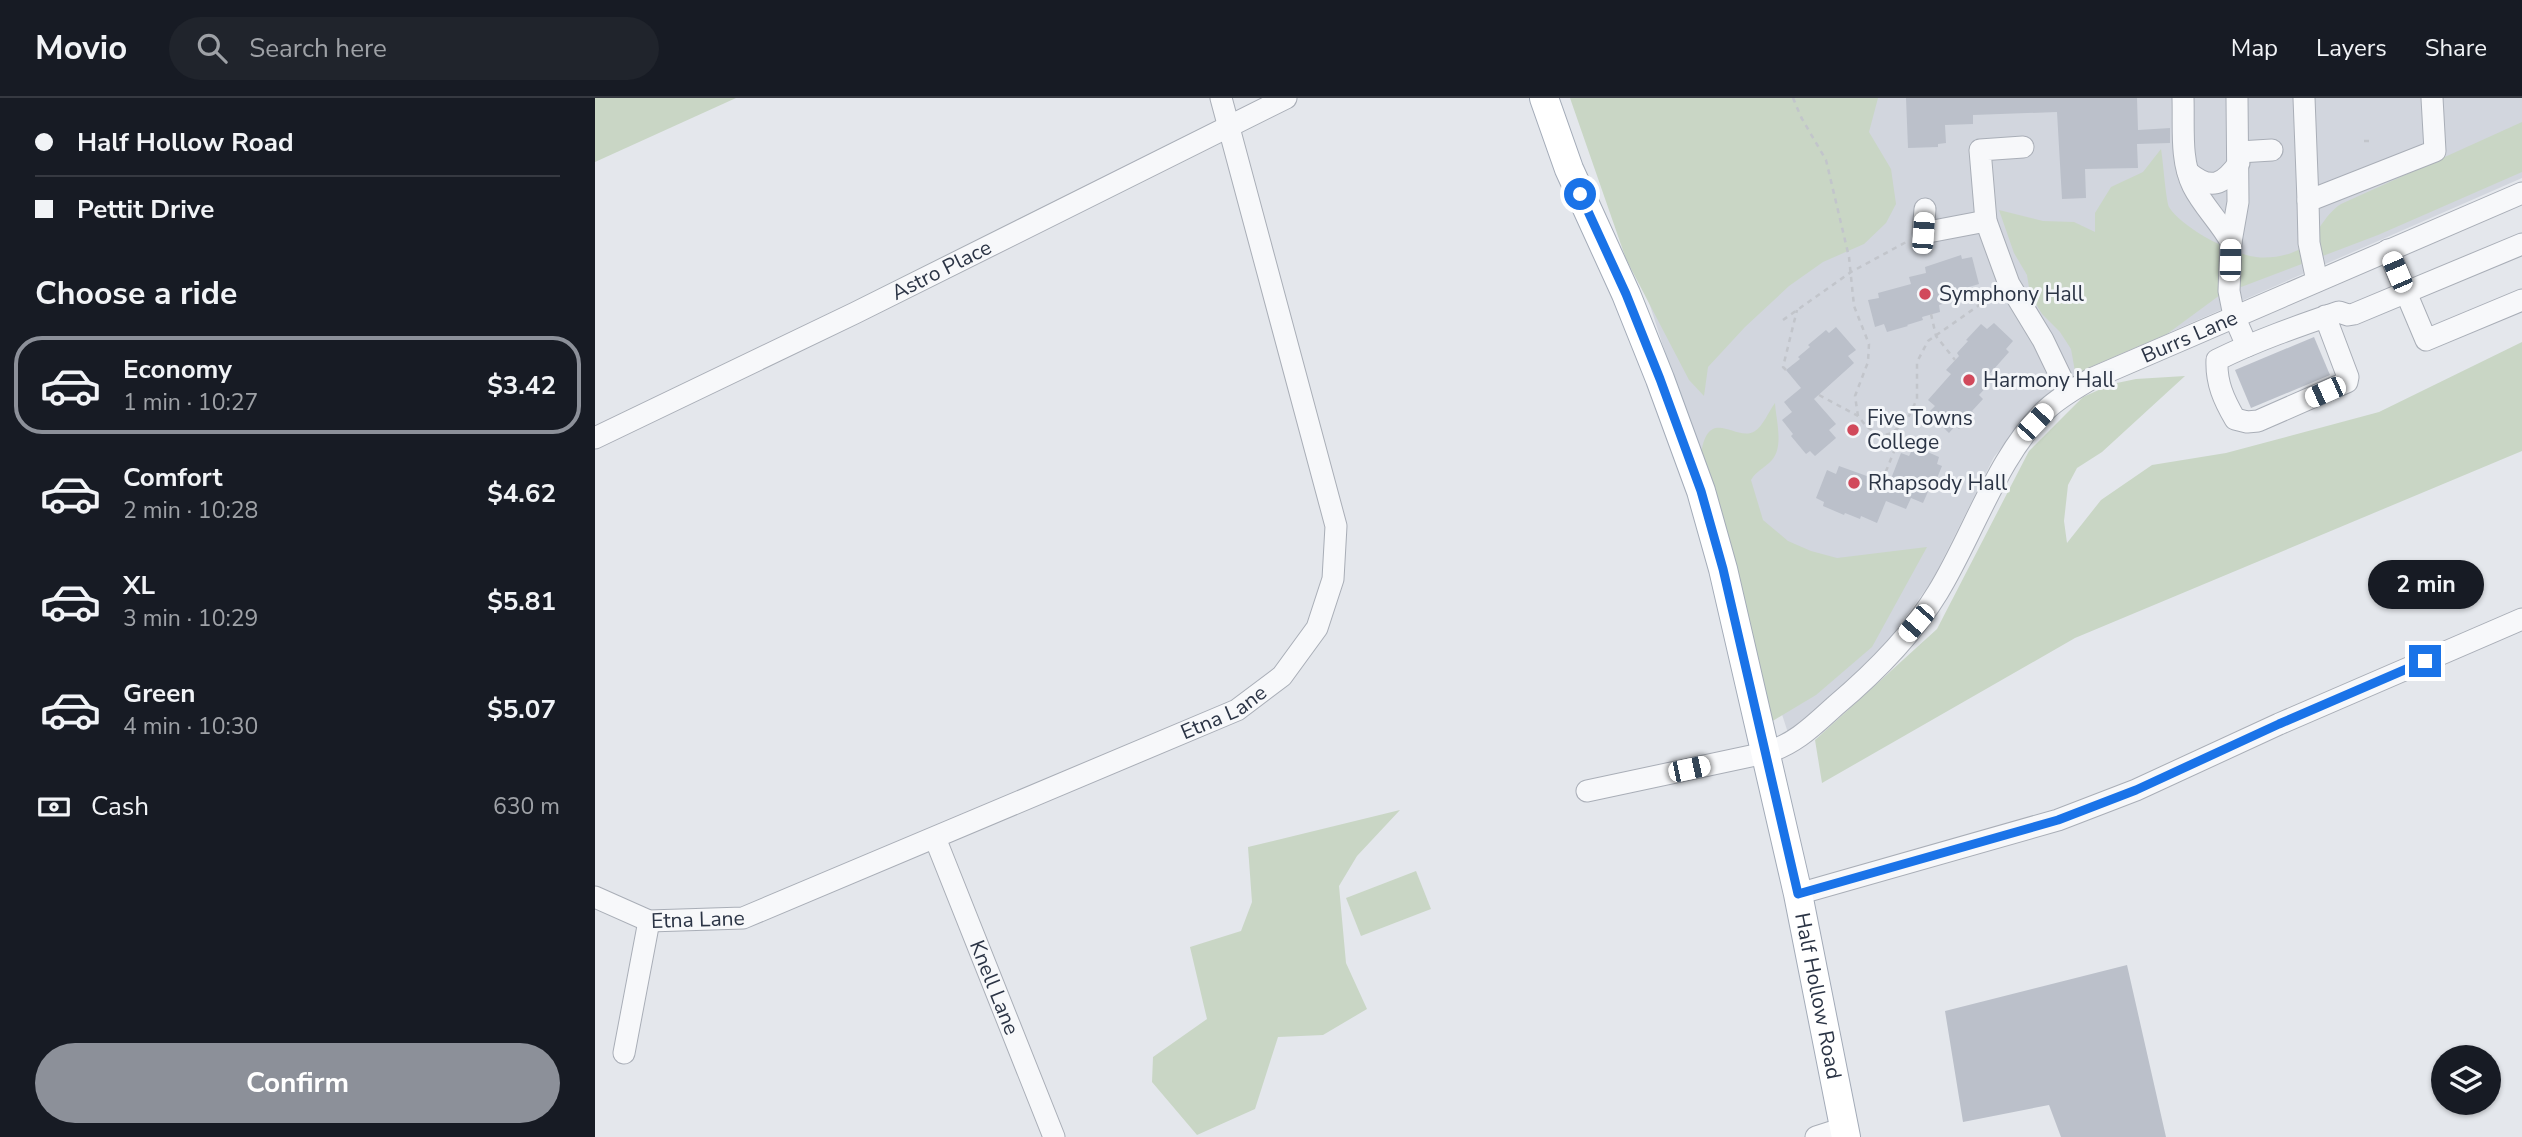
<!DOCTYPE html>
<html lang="en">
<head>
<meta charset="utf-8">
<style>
  body { margin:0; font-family:"Nunito Sans",sans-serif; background:#20242c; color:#f1f3f6; height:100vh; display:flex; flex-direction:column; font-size:26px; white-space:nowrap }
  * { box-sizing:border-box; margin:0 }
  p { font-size:23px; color:#9ea1a6 }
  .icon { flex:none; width:38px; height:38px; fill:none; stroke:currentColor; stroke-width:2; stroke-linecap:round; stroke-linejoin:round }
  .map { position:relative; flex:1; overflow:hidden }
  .drawer { display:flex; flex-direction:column; background:#171b24; width:595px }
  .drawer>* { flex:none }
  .guide { display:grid; align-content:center; height:154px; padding:0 35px; background:#171b24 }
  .tools { position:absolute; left:1836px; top:947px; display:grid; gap:14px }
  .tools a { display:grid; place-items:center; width:70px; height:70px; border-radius:50%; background:#171b24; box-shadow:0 2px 5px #0004; font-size:35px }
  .end { position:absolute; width:32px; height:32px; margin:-16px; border:9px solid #1a73e8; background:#fff; box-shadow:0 0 0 4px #fff }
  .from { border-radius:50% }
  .bubble { position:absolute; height:49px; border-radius:24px; background:#171b24; box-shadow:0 2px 5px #0004; font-size:23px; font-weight:700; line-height:49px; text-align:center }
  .car { position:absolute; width:21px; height:42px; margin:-21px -10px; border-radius:9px; box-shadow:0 0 5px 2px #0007; background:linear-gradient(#fff 24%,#345 0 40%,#fff 0 76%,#345 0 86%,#fff 0) }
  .guide b { display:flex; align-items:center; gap:24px; height:66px; font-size:26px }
  .guide b+b { border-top:2px solid #363941 }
  .guide i { width:18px; height:18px; background:#f1f3f6 }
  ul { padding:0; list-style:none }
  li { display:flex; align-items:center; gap:21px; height:98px; margin:0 14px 10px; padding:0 21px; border:4px solid transparent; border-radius:28px }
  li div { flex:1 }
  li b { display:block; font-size:26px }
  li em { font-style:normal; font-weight:700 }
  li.selected { border-color:#8c9099 }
  li>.icon { width:63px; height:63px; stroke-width:1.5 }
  h2 { padding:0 35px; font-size:32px; line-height:84px }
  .pay { display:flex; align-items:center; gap:18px; height:77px; padding:0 35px; font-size:26px }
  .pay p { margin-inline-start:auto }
  .action { display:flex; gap:14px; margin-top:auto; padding:14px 35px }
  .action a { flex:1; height:80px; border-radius:42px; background:#8c9099; color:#fff; font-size:28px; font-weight:700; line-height:80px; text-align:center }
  header { display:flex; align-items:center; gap:42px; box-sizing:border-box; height:98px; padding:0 35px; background:#171b24; border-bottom:2px solid #363941 }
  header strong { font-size:33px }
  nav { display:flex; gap:38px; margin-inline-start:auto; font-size:24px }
  .search { width:490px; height:63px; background:#20242c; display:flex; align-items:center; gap:18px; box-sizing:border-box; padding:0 24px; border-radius:38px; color:#9ea1a6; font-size:26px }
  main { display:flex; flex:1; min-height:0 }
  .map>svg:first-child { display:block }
  .built { fill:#d2d6de }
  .green { fill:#c9d6c5 }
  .building { fill:#bbc0ca }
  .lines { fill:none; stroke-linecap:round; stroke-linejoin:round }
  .minor-casing { stroke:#a9aeb7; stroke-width:23 }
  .major-casing { stroke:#a3abb8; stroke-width:30 }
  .path { stroke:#c2c5cb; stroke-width:2.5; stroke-dasharray:5 5; stroke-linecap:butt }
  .minor { stroke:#f7f8fa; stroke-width:21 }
  .major { stroke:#fff; stroke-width:28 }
  .route { stroke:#1a73e8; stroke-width:9 }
  .poi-dot { fill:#d1495b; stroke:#f4f6f9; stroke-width:2.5 }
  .labels { text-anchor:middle; stroke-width:6; stroke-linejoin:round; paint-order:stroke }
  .street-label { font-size:21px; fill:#2b3445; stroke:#f4f6f9 }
  .poi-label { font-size:21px; fill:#2b3445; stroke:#f4f6f9; text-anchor:start }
</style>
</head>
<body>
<header>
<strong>Movio</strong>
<div class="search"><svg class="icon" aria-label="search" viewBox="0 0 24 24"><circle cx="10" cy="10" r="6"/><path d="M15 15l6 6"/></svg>Search here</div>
<nav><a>Map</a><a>Layers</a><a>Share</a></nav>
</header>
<main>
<section class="drawer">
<div class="guide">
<b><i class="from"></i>Half Hollow Road</b>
<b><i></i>Pettit Drive</b>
</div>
<h2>Choose a ride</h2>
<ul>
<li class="selected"><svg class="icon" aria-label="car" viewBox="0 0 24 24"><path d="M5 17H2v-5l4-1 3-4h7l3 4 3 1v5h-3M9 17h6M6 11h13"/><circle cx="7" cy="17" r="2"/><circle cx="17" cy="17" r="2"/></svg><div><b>Economy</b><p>1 min · 10:27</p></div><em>$3.42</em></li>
<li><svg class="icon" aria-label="car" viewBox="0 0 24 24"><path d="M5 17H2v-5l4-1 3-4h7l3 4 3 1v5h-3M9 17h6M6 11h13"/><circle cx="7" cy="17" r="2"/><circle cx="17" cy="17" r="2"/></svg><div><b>Comfort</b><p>2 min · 10:28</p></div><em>$4.62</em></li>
<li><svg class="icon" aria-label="car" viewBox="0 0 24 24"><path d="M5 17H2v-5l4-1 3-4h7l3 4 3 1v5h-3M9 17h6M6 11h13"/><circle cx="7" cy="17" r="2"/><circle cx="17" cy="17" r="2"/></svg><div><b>XL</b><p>3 min · 10:29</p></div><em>$5.81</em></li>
<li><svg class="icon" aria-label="car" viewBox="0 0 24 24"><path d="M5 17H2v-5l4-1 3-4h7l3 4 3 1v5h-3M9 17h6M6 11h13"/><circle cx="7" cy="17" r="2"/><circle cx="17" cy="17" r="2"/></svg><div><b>Green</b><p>4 min · 10:30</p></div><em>$5.07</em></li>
</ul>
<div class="pay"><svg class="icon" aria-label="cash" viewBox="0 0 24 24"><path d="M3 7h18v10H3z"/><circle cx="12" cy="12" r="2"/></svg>Cash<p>630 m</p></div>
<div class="action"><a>Confirm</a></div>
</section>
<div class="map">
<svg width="1927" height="1039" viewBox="0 0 1927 1039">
  <rect width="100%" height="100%" fill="#e4e7ec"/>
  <path class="built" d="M988 0H1927V80L1493 270 1444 304 1399 359 1337 483 1296 539 1249 589 1194 638Z"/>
  <g class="green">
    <path d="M0 0H141L0 64Z"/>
    <path d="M975 0H1283L1274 34 1296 71 1301 106 1291 125 1269 146 1228 164 1194 188 1150 229 1113 269 1109 298 1094 282 1031 161Z"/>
    <path d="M1927 24V74L1783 137 1625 197 1572 236 1493 270 1481 279 1476 251 1465 234 1447 216 1435 196 1432 177 1419 155 1404 112 1448 123 1479 124 1500 134V115L1516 89 1548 74 1566 51C1568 62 1571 103 1574 109 1587 130 1637 156 1661 159 1673 161 1692 158 1703 152 1723 140 1727 118 1746 106Z"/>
    <path d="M1927 244V353L1480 540 1227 685 1220 642 1342 531 1434 353 1488 299 1517 286 1541 281 1590 278 1507 354 1482 370 1473 387 1469 423 1472 445 1506 402 1557 367 1631 355 1784 314Z"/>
    <path d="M1180 305C1181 322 1189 348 1177 362 1170 370 1162 372 1156 382L1168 422 1193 443 1216 453 1242 460 1332 449 1277 549 1221 597 1176 624 1105 364C1111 302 1140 346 1160 333 1168 328 1174 313 1180 305Z"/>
    <path d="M805 712 762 758 744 788 751 865 772 911 728 937 683 939 660 1011 602 1037 557 984 558 959 612 921 595 849 646 833 657 804 653 749Z"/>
    <path d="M821 773 836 811 766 838 751 800Z"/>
  </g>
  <g class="building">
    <path d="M1311 0H1542L1543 32 1575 30V45L1542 46 1543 70 1490 71 1491 100 1467 101 1462 14 1378 17V26L1350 27 1351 45 1343 46V49L1313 50Z"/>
    <path d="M1366 157 1367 161 1377 159 1384 186 1374 189 1377 198 1344 207 1345 214 1327 219 1328 222 1312 227 1313 228 1292 234 1289 226 1280 229 1273 202 1284 200 1283 195 1316 186 1314 179 1331 175 1330 169Z"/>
    <path d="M1399 225 1418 243 1411 251 1414 254 1391 280 1396 284 1384 297 1388 301 1377 313 1379 315 1364 331 1360 328 1354 335 1333 315 1340 308 1333 302 1356 276 1351 272 1364 258 1362 255 1373 243 1371 242 1386 226 1392 231Z"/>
    <path d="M1241 229 1261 252 1253 258 1259 265 1219 301 1241 326 1234 332 1241 340 1220 358 1215 353 1211 356 1196 338 1198 336 1187 322 1197 314 1189 304 1206 290 1191 272 1205 261 1203 259 1215 249 1213 247 1231 232 1234 235Z"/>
    <path d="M1719 239 1735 277 1656 310 1640 272Z"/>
    <path d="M1319 348 1344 359 1342 366 1347 368 1338 390 1335 389 1328 405 1316 400 1311 411 1291 403 1282 425 1266 418 1265 421 1250 415 1249 417 1228 408 1229 404 1221 400 1232 372 1241 376 1244 368 1294 386 1306 355 1314 358Z"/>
    <path d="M1532 867 1571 1039H1466L1454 1007 1368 1024 1350 913Z"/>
  </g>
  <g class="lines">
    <g class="minor-casing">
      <g id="minor">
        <path d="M1588 0C1589 29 1585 62 1598 88 1608 108 1625 124 1636 144"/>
        <path d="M1642 0 1643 104 1636 144 1634 193 1639 218 1652 248"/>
        <path d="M1709 0 1713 103"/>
        <path d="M1428 49 1385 52 1391 123 1414 186 1448 242 1473 294"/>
        <path d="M1644 54 1677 52"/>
        <path d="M1593 74C1616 93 1628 87 1644 65"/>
        <path d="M1330 111 1328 135 1391 123"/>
        <path d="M1793 152 1831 242 1927 202"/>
        <path d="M1722 183 1714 145 1713 103 1840 53 1837 0"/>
        <path d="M1730 218 1753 279 1752 284 1663 323 1652 324 1640 321C1629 302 1621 285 1622 262 1660 243 1703 228 1744 214L1753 217 1759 216 1927 146"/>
        <path id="s1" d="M0 340 260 215 691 0"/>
        <path id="s2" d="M992 693 1170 655C1199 647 1218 628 1240 608 1278 576 1317 537 1343 494 1378 437 1404 355 1452 311 1465 299 1481 290 1496 281L1927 95"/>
        <path id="s3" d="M340 740 459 1039"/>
        <path d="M1203 796 1463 722 1541 692 1684 626 1927 521"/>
        <path id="s4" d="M0 799 54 823 148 820 642 612 687 578 722 530 738 481 741 428 626 0"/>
        <path d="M29 955 54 823"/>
        <path d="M1221 1039 1249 1030"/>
      </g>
    </g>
    <g class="major-casing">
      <g id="major">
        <path id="s5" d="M949 0 974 71 1031 196 1065 281 1106 393 1128 471 1203 796 1251 1039"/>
      </g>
    </g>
    <g class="path">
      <path d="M1198 0 1206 19 1231 62 1254 159 1259 208 1274 246 1273 264 1260 298 1263 318 1271 328 1282 336 1290 337 1297 335 1312 322 1322 301V264L1333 243 1400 196"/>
      <path d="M1769 43H1775"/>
      <path d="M1336 216 1341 238 1360 262"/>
      <path d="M1188 222 1256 174 1313 143"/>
      <path d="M1191 272 1188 269 1202 212"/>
      <path d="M1224 297 1263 318"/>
      <path d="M1287 383 1302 346 1317 352"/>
    </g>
    <use href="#minor" class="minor"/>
    <use href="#major" class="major"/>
  </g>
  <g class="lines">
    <path class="route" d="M985 96 1031 196 1065 281 1106 393 1128 471 1203 796 1463 722 1541 692 1684 626 1830 563"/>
  </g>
  <g class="poi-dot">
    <circle cx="1330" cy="196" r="7"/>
    <circle cx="1374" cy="282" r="7"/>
    <circle cx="1258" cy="332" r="7"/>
    <circle cx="1259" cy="385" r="7"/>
  </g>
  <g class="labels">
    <g class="street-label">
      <text dy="7" stroke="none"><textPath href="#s1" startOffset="385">Astro Place</textPath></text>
      <text dy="7" stroke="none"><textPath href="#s2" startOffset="796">Burrs Lane</textPath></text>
      <text dy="7" stroke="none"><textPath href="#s4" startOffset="676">Etna Lane</textPath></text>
      <text dy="7" stroke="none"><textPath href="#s4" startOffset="108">Etna Lane</textPath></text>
      <text dy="7" stroke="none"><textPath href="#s3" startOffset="161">Knell Lane</textPath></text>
      <text dy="7" stroke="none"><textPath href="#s5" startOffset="942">Half Hollow Road</textPath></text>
    </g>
    <g class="poi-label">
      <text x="1344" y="203">Symphony Hall</text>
      <text x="1388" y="289">Harmony Hall</text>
      <text x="1272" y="327">Five Towns<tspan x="1272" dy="24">College</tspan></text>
      <text x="1273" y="392">Rhapsody Hall</text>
    </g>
  </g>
</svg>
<div class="tools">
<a><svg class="icon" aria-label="layers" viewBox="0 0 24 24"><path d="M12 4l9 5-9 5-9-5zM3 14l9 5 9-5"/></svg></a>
</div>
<i class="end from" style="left:985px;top:96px"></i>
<i class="end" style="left:1830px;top:563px"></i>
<div class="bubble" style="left:1773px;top:462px;width:116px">2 min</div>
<i class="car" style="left:1328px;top:135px;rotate:4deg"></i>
<i class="car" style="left:1635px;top:162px;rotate:1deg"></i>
<i class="car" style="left:1802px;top:174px;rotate:337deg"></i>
<i class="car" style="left:1730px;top:294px;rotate:246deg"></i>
<i class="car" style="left:1440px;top:324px;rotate:43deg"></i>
<i class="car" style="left:1321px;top:525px;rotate:221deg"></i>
<i class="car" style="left:1094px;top:671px;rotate:78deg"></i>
</div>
</main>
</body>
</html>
